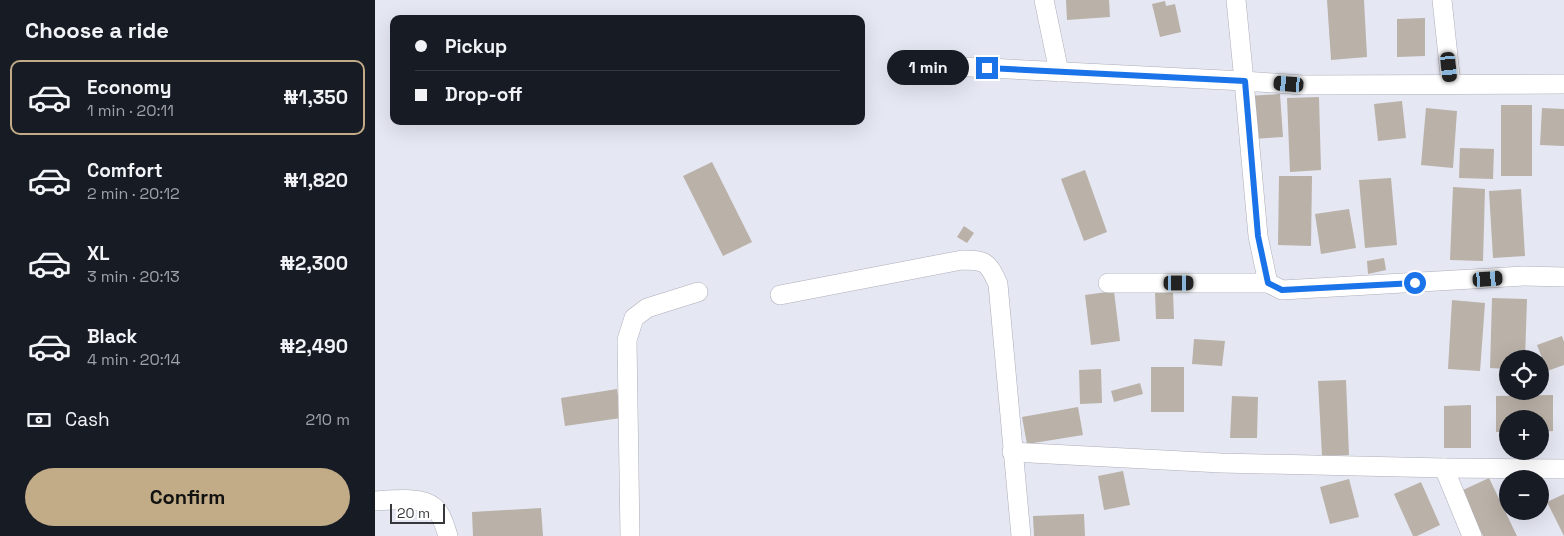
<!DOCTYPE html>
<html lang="en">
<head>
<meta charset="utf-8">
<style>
  body { margin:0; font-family:"Space Grotesk",sans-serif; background:#20242c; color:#f1f3f6; height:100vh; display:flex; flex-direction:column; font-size:19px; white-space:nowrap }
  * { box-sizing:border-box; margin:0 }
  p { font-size:16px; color:#9ea1a6 }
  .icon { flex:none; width:28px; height:28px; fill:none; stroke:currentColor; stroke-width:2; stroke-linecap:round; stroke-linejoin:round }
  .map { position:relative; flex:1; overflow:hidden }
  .drawer { display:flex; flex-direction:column; background:#171b24; width:375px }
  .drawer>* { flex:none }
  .guide { position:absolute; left:15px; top:15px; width:475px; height:110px; border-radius:10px; box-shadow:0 5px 20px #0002; display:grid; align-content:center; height:110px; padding:0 25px; background:#171b24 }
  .tools { position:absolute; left:1124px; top:350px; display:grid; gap:10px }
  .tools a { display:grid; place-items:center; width:50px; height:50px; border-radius:50%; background:#171b24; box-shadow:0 5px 20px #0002; font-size:25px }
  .scale { position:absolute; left:15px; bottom:12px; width:55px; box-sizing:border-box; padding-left:5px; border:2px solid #36373b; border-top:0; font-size:14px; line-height:18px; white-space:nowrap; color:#36373b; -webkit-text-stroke:4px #fff; paint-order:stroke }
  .end { position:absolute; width:22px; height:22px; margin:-11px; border:6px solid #1a73e8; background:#fff; box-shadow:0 0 0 2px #fff }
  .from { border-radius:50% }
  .bubble { position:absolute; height:35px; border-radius:18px; background:#171b24; box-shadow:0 5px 20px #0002; font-size:16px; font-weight:800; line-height:35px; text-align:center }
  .car { position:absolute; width:15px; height:30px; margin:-15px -8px; border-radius:6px; box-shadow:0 0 4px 1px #0007; background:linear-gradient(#222 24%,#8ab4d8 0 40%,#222 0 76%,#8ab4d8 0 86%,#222 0) }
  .guide b { display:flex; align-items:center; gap:18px; height:48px; font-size:19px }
  .guide b+b { border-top:1px solid #363941 }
  .guide i { width:12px; height:12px; background:#f1f3f6 }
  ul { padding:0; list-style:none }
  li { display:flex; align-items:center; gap:15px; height:75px; margin:0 10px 8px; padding:0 15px; border:2px solid transparent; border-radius:10px }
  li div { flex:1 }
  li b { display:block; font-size:19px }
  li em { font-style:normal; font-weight:800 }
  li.on { border-color:#c2ac87 }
  li>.icon { width:45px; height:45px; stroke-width:1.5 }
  h2 { padding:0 25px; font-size:22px; line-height:60px }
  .pay { display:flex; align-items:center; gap:12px; height:55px; padding:0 25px; font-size:19px }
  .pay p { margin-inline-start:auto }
  .primary-button { display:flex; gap:10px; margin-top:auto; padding:10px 25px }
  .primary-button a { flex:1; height:58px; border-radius:30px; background:#c2ac87; color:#111; font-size:20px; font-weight:800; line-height:58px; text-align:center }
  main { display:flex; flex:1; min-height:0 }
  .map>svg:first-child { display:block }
  .building { fill:#bab1a8 }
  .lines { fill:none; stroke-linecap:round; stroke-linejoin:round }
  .street-casing { stroke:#adaeb9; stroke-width:20 }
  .street { stroke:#fff; stroke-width:19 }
  .route { stroke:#1a73e8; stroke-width:6 }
</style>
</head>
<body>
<main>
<section class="drawer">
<h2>Choose a ride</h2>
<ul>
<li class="on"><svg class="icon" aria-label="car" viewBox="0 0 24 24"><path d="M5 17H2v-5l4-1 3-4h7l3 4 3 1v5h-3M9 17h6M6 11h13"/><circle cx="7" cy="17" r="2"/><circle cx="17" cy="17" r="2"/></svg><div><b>Economy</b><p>1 min · 20:11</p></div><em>₦1,350</em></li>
<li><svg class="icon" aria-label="car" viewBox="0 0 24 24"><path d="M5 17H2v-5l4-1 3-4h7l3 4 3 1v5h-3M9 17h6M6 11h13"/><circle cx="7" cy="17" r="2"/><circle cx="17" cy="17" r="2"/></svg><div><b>Comfort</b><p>2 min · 20:12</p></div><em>₦1,820</em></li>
<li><svg class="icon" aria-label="car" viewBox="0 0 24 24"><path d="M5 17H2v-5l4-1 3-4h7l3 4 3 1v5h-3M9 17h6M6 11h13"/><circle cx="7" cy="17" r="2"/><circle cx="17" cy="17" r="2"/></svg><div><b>XL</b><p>3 min · 20:13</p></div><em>₦2,300</em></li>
<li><svg class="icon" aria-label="car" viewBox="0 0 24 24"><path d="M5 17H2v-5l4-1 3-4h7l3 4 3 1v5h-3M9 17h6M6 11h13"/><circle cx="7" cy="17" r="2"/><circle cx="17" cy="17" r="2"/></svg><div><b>Black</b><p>4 min · 20:14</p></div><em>₦2,490</em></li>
</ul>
<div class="pay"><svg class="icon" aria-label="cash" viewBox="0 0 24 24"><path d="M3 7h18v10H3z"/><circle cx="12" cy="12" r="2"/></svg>Cash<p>210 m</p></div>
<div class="primary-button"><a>Confirm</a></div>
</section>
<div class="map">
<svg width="1189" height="536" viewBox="0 0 1189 536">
  <rect width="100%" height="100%" fill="#e5e7f3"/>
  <g class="building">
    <path d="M691 0H734L735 17 692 20Z"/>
    <path d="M952 0H989L992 57 956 60Z"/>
    <path d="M790 1 791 6 800 4 806 32 785 37 777 4Z"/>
    <path d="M1050 18V56L1022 57V19Z"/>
    <path d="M905 94 908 137 877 139 874 96Z"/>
    <path d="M944 97 946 170 915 172 912 98Z"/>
    <path d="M1027 101 1031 138 1003 141 999 104Z"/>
    <rect x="1126" y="105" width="31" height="71"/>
    <path d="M1051 108 1082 111 1078 168 1046 165Z"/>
    <path d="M1167 108 1189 109V146L1165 145Z"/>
    <path d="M1085 148 1119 149 1118 179 1084 178Z"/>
    <path d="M337 162 377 242 348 256 308 176Z"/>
    <path d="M710 170 732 232 709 241 686 179Z"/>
    <path d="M904 176H937L936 246 903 245Z"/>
    <path d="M1016 178 1022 245 990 248 984 180Z"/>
    <path d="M1078 187 1110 189 1108 261 1075 260Z"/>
    <path d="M1146 189 1150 256 1118 258 1114 191Z"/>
    <path d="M974 209 981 248 946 254 940 214Z"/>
    <path d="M589 226 599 233 592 243 582 237Z"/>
    <path d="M1009 258 1011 270 993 274 992 261Z"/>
    <path d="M739 291 745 341 716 345 710 295Z"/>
    <path d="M798 291 799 319H781L780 292Z"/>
    <path d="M1117 298 1152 299 1150 359H1132V369L1115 368Z"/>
    <path d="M1077 300 1110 303 1105 371 1073 369Z"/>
    <path d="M1187 336 1189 342V365L1172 371 1162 345Z"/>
    <path d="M819 339 850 341 847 366 817 364Z"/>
    <rect x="776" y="367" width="33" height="45"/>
    <path d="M726 369 727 403 705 404 704 370Z"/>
    <path d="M971 380 974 455 947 456 943 381Z"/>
    <path d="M765 383 768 394 739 402 736 391Z"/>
    <path d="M242 389 246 418 190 426 186 398Z"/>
    <path d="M1178 395V431L1165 432V419H1132V432H1121V396Z"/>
    <path d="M857 396 883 397 882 438H855Z"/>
    <path d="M1096 405V448H1069V406Z"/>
    <path d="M703 407 708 435 652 444 647 417Z"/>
    <path d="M748 471 755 505 729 510 723 476Z"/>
    <path d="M1114 478 1142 536H1108L1086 491Z"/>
    <path d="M974 479 984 517 955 524 945 487Z"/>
    <path d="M1046 482 1065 525 1042 536H1038L1019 494Z"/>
    <path d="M1189 494V536L1172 502Z"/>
    <path d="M166 508 168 536H98L97 512Z"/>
    <path d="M709 514 710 536H659L658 516Z"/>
  </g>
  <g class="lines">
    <g class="street-casing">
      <g id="street">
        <path d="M669 0 684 72"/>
        <path d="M1067 0 1076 84"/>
        <path d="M594 67 869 81 861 0"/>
        <path d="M1189 84 928 85 869 81 883 236 893 283 907 290 1149 276 1189 277"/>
        <path d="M733 283H893"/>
        <path d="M405 295 587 260C611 260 613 262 623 284L646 536"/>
        <path d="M637 452 846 463 1069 468 1189 469"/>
        <path d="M1069 468 1097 536"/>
        <path d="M0 501C16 500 47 496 59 507 67 514 70 527 73 536"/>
        <path d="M255 536 252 340 259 318 272 308 323 292"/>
      </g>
    </g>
    <use href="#street" class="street"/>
  </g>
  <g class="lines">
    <path class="route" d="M612 68 870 81 883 236 893 283 907 290 1040 283"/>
  </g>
</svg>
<div class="tools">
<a><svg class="icon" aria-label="locate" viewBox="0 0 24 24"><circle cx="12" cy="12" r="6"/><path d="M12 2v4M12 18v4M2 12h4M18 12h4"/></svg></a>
<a>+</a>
<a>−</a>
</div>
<div class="scale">20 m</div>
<i class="end from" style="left:1040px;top:283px"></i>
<i class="end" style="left:612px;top:68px"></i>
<div class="bubble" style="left:512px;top:50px;width:82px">1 min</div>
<i class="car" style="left:1074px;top:67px;rotate:174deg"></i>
<i class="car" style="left:914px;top:84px;rotate:275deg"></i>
<i class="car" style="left:1113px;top:279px;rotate:86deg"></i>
<i class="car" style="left:804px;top:283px;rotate:90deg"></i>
<div class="guide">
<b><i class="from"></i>Pickup</b>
<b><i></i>Drop-off</b>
</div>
</div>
</main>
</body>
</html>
